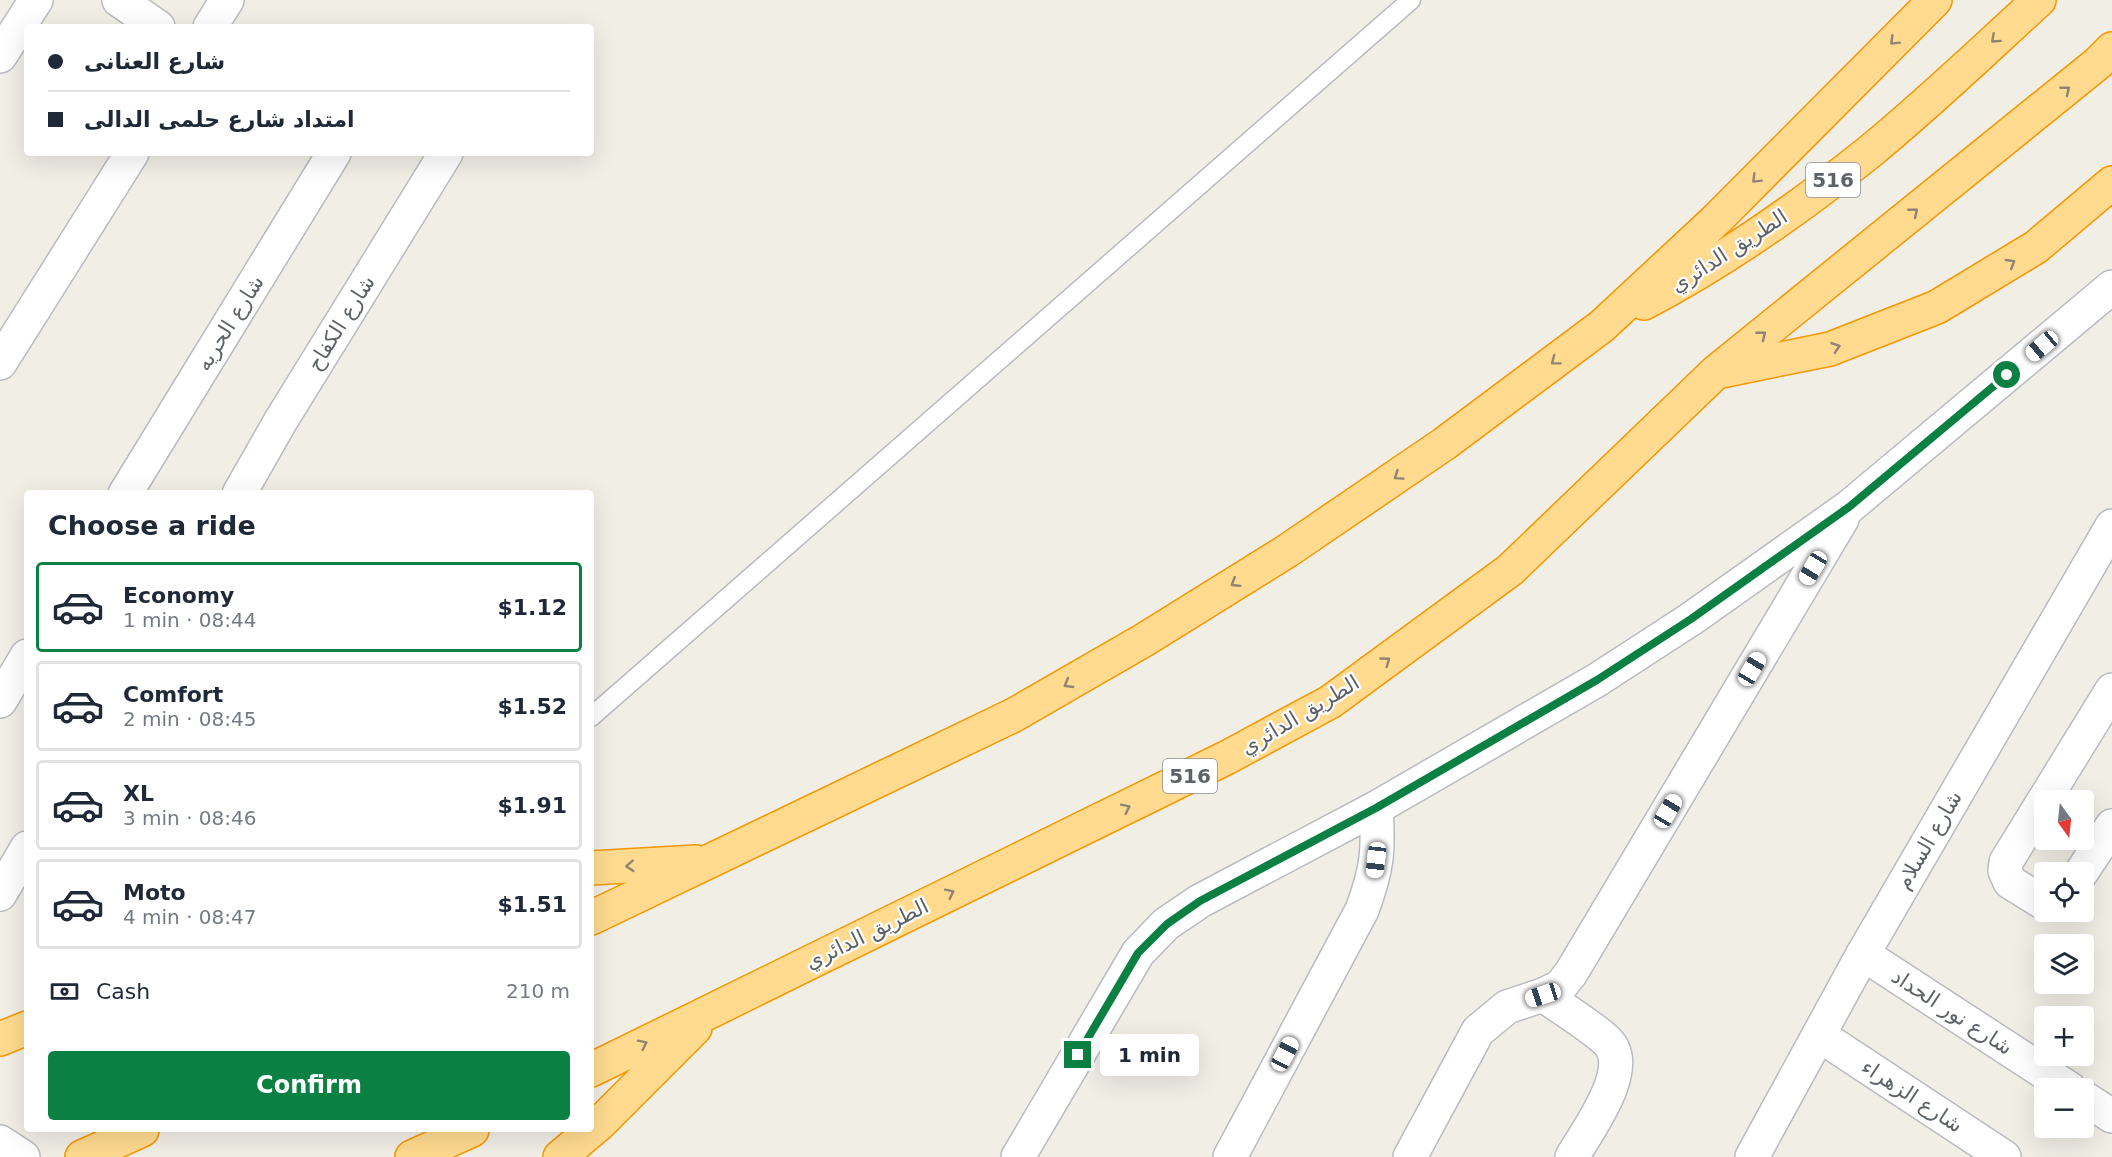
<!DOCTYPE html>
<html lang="en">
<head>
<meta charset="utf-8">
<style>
  body { margin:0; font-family:"DejaVu Sans",Cairo,sans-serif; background:#f2f2f3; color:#1f2937; height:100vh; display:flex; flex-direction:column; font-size:22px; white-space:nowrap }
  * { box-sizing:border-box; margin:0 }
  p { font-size:20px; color:#747a83 }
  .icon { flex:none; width:33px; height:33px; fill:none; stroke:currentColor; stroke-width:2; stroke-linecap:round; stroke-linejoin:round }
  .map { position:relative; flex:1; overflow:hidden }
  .side { position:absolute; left:24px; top:490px; width:570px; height:642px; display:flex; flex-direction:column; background:#fff; border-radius:6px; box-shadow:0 6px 24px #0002 }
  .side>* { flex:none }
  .banner { position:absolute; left:24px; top:24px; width:570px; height:132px; border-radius:6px; box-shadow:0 6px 24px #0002; display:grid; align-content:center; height:132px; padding:0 24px; background:#fff }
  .needle { width:39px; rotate:165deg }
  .tools { position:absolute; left:2034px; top:790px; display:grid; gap:12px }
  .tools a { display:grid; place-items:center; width:60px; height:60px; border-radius:6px; background:#fff; box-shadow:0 6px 24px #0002; font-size:30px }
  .end { position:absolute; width:27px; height:27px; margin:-14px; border:8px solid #0b8043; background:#fff; box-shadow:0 0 0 3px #fff }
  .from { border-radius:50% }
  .bubble { position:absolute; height:42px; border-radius:6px; background:#fff; box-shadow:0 6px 24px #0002; font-size:20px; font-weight:800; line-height:42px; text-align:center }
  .car { position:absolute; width:18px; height:36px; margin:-18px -9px; border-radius:8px; box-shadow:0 0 4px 2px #0007; background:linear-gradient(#fff 24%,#345 0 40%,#fff 0 76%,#345 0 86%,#fff 0) }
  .banner b { display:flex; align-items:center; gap:21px; height:57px; font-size:22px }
  .banner b+b { border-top:2px solid #e0e1e3 }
  .banner i { width:15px; height:15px; background:#1f2937 }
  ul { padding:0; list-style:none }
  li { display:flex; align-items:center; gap:18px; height:90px; margin:0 12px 9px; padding:0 12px; border:3px solid #e0e1e3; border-radius:6px }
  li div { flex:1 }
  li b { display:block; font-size:22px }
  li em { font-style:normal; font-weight:800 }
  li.selected { border-color:#0b8043 }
  li>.icon { width:54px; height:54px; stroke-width:1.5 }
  h2 { padding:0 24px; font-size:27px; line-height:72px }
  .pay { display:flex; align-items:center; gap:15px; height:66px; padding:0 24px; font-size:22px }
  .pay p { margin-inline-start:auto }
  .button { display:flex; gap:12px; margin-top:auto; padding:12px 24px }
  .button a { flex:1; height:69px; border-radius:6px; background:#0b8043; color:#fff; font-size:24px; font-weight:800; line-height:69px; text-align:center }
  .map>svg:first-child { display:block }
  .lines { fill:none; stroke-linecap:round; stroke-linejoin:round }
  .lane-casing { stroke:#b8bcc1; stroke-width:21 }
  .street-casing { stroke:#b8bcc1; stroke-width:36 }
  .highway-casing { stroke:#f79700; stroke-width:36 }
  .lane { stroke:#fff; stroke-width:18 }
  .street { stroke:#fff; stroke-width:33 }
  .highway { stroke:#ffda8f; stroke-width:33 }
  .oneway { stroke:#8e8674 }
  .route { stroke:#0b8043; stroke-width:8 }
  .labels { text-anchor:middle; stroke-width:4.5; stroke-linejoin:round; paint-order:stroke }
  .shield { fill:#fff; stroke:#8e9195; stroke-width:1.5 }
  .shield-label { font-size:20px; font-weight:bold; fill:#5d6268 }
  .street-label { font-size:21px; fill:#5d6268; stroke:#fff }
</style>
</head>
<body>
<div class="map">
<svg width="2112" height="1157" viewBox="0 0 2112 1157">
  <rect width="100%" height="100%" fill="#f1eee6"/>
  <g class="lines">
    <g class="lane-casing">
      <path id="lane" d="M591 717 1411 0"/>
    </g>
    <g class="street-casing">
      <g id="street">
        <path d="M119 0 158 27"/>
        <path d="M210 27 227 0"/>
        <path d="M0 56 36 0"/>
        <path d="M0 363 132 153"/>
        <path d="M125 494 334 153"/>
        <path d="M239 494 280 422 446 153"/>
        <path d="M0 701 27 656"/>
        <path d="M2081 873 2112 826"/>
        <path d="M0 894 27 848"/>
        <path d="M2044 903 2010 882 2005 871 2006 862 2112 690"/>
        <path d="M1863 954 2070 1089"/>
        <path d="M1543 995C1563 1009 1590 1025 1607 1041 1635 1068 1587 1131 1572 1157"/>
        <path d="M1819 1035 2004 1157"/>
        <path d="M2084 1098 2112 1116"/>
        <path d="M0 1142 23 1157"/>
        <path d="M1018 1157 1138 953 1166 924 1200 901 1376 808 1597 680 1691 619 1849 507 2112 287"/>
        <path d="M1230 1157 1362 910C1377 870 1379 851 1376 808"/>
        <path d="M1410 1157 1478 1031 1507 1007 1543 995 1560 987 1571 973 1842 519"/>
        <path d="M1752 1157 1863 954 2112 526"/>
      </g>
    </g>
    <g class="highway-casing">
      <g id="highway">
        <path d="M1644 303C1724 261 1798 209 1868 153 1927 105 1983 51 2039 0"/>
        <path d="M1721 371 1830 349 1937 307 2036 247 2112 183"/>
        <path d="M591 868 696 862"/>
        <path d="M591 918 1014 715 1144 640 1287 551 1444 444 1602 326 1717 219 1935 0"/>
        <path d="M0 1039 27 1028"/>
        <path d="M591 1070 1226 758 1330 702 1510 570 1717 371 2098 63 2112 49"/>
        <path d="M82 1157 142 1130"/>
        <path d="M412 1157 472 1130"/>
        <path d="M560 1157 599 1124 695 1028"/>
      </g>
    </g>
    <use href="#lane" class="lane"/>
    <use href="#street" class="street"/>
    <use href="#highway" class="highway"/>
  </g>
  <defs><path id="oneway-chevron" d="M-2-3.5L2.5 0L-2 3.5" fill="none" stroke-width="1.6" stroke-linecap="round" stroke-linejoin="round" transform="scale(1.5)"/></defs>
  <g class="oneway">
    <use href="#oneway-chevron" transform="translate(1995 39) rotate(138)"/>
    <use href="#oneway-chevron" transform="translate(1894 41) rotate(135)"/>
    <use href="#oneway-chevron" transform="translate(2066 90) rotate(-39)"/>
    <use href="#oneway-chevron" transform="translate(1756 179) rotate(135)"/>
    <use href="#oneway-chevron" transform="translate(1914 212) rotate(-39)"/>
    <use href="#oneway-chevron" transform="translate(2011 263) rotate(-31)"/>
    <use href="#oneway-chevron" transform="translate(1762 335) rotate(-39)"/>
    <use href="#oneway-chevron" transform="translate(1836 347) rotate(-19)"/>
    <use href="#oneway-chevron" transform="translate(1555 361) rotate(143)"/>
    <use href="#oneway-chevron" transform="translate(1398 476) rotate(146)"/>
    <use href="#oneway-chevron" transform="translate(1235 583) rotate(148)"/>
    <use href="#oneway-chevron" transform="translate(1386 661) rotate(-36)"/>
    <use href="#oneway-chevron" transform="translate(1068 684) rotate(150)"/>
    <use href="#oneway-chevron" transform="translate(1126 808) rotate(-26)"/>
    <use href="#oneway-chevron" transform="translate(630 866) rotate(177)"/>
    <use href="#oneway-chevron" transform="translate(950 893) rotate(-26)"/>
    <use href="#oneway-chevron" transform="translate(643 1044) rotate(-26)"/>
  </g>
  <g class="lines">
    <path class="route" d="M1078 1055 1138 953 1167 924 1200 901 1376 808 1597 680 1691 619 1849 507 2007 375"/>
  </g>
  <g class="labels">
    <g class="shield">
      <rect x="1806" y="163" width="54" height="34" rx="4.5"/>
      <rect x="1163" y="759" width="54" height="34" rx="4.5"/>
    </g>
    <g class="shield-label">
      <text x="1833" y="187">516</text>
      <text x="1190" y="783">516</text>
    </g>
    <g class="street-label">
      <text transform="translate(1729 251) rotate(-33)" y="7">الطريق الدائري</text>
      <text transform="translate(230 323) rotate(-58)" y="7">شارع الحريه</text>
      <text transform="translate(341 323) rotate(-58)" y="7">شارع الكفاح</text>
      <text transform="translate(1300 715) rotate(-31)" y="7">الطريق الدائري</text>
      <text transform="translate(1929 840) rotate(-60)" y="7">شارع السلام</text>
      <text transform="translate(867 934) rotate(-26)" y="7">الطريق الدائري</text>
      <text transform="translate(1952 1012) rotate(33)" y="7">شارع نور الحداد</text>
      <text transform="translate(1912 1096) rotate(33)" y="7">شارع الزهراء</text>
    </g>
  </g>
</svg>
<div class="tools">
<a><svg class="needle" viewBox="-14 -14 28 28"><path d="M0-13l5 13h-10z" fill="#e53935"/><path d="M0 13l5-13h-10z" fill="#747a83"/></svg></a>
<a><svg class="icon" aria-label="locate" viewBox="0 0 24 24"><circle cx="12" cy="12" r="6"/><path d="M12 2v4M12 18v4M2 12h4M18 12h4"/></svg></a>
<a><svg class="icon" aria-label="layers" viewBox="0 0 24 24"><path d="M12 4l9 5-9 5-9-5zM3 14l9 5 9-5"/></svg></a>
<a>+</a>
<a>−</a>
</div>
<i class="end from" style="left:2007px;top:375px"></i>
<i class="end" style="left:1078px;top:1055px"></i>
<div class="bubble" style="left:1100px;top:1034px;width:99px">1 min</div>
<i class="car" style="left:2042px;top:346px;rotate:230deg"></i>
<i class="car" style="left:1813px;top:568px;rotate:211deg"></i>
<i class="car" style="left:1752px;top:669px;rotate:31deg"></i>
<i class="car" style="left:1668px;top:811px;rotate:31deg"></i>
<i class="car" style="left:1376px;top:860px;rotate:187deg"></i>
<i class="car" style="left:1543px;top:995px;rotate:252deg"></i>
<i class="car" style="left:1285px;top:1054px;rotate:28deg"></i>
<div class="banner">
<b><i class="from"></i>شارع العنانى</b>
<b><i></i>امتداد شارع حلمى الدالى</b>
</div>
<section class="side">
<h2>Choose a ride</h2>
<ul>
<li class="selected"><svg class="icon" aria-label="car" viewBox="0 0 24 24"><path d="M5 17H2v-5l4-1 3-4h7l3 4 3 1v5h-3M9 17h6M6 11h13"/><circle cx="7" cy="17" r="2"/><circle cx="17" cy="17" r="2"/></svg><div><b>Economy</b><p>1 min · 08:44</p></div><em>$1.12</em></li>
<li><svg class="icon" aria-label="car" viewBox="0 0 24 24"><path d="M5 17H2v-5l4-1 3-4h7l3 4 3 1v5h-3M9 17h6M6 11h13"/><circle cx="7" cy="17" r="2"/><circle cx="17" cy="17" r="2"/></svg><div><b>Comfort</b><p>2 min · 08:45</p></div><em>$1.52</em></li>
<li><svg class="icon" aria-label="car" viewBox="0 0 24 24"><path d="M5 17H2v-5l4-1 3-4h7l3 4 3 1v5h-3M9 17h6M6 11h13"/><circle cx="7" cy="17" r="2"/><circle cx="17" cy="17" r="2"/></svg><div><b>XL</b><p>3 min · 08:46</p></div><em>$1.91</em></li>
<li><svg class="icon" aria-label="car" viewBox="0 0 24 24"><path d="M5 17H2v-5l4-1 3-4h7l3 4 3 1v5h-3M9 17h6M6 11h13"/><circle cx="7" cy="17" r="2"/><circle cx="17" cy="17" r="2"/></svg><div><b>Moto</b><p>4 min · 08:47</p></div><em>$1.51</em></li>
</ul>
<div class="pay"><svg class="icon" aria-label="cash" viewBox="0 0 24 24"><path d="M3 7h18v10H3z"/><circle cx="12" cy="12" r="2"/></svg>Cash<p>210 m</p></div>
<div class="button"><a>Confirm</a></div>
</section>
</div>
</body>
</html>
